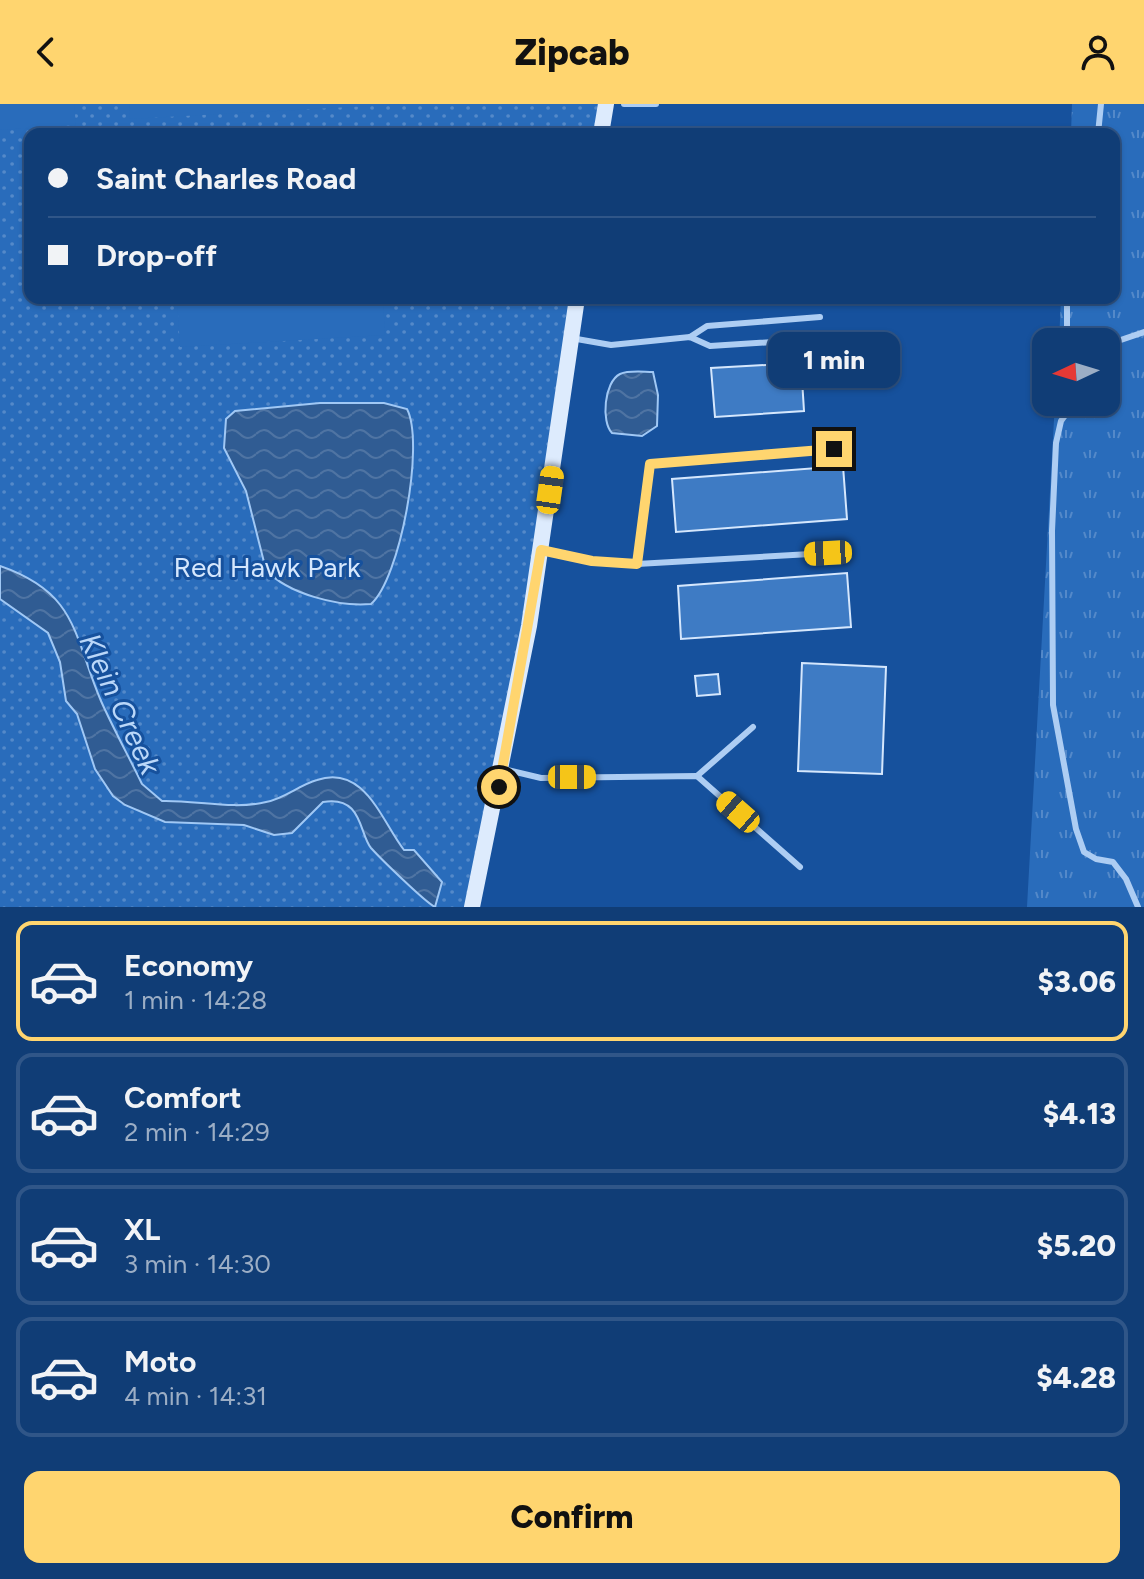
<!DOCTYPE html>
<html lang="en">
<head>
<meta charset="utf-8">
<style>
  body { margin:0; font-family:Figtree,sans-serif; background:#19447b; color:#f1f3f6; height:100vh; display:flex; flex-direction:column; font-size:30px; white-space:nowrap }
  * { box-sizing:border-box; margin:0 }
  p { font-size:26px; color:#9caec5 }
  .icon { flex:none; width:44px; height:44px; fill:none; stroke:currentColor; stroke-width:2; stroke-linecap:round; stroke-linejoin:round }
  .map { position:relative; height:803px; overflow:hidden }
  .panel { display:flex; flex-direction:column; background:#103d76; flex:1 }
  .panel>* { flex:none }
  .hud { position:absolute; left:24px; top:24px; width:1096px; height:176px; border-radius:16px; box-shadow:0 2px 6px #0004,0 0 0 2px #305688; display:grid; align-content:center; height:176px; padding:0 24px; background:#103d76 }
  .needle { width:52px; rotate:266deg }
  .controls { position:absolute; left:1032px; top:224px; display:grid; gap:16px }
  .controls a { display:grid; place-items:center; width:88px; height:88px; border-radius:16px; background:#103d76; box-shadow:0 2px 6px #0004,0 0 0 2px #305688; font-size:40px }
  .end { position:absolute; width:36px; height:36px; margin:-18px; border:10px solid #ffd56f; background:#111; box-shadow:0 0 0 4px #111 }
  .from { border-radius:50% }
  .bubble { position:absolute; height:56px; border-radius:16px; background:#103d76; box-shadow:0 2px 6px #0004,0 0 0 2px #305688; font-size:26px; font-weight:800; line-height:56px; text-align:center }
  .car { position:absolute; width:24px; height:48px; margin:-24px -12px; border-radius:10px; box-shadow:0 0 6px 2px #0007; background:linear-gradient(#f5c518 24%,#345 0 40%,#f5c518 0 76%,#345 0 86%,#f5c518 0) }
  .hud b { display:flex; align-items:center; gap:28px; height:76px; font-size:30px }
  .hud b+b { border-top:2px solid #305688 }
  .hud i { width:20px; height:20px; background:#f1f3f6 }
  ul { padding:14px 0 0; list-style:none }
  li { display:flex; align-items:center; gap:24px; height:120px; margin:0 16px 12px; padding:0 8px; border:4px solid #305688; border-radius:16px }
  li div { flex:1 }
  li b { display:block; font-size:30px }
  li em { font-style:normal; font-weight:800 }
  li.active { border-color:#ffd56f }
  li>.icon { width:72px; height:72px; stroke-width:1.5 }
  .cta { display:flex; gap:16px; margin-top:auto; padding:16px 24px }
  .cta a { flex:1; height:92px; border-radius:16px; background:#ffd56f; color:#111; font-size:32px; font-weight:800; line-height:92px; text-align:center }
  header { display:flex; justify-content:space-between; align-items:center; height:104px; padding:0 24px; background:#ffd56f; color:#111; font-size:36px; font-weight:800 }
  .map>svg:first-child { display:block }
  .grass { fill:url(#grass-tufts) }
  .park { fill:url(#park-dots) }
  .pitch { fill:#296cbb }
  .water { fill:url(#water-waves); stroke:#a0c8f5; stroke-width:2 }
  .building { fill:#3e7bc4; stroke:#d5e7fd; stroke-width:2 }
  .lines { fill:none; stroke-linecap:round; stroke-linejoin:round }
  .lane { stroke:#adcdf3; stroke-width:6 }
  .secondary { stroke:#ddebfd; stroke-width:16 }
  .route { stroke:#ffd56f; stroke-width:10 }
  .labels { text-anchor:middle; stroke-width:6; stroke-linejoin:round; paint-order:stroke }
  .park-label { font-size:28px; fill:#d5e7fd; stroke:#16519d }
  .water-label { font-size:30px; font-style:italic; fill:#bad7f9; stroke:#16519d }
</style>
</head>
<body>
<header><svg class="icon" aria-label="back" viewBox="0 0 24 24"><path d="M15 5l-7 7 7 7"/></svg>Zipcab<svg class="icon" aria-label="person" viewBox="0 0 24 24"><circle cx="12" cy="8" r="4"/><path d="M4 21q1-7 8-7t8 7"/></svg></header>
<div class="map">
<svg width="1144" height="803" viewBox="0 0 1144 803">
  <defs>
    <pattern id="grass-tufts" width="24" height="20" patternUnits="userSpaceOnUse" patternTransform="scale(2)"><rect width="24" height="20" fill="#296cbb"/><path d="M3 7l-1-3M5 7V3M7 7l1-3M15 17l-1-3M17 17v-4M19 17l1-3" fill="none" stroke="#5489c9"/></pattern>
    <pattern id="park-dots" width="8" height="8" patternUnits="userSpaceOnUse" patternTransform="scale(2)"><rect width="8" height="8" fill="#296cbb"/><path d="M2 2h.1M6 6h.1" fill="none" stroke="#5489c9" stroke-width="1.8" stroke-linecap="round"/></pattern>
    <pattern id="water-waves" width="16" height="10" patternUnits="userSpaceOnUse" patternTransform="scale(2)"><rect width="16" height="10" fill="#305c93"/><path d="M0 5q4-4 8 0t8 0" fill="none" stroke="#4f74a3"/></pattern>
  </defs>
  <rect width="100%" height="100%" fill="#16519d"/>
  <path class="grass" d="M1072 0H1144V803H1027L1055 298H1106V238H1059L1061 194H1114V30H1071Z"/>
  <path class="park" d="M0 0H607L602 30H30V194H578L511 641 470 803H0Z"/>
  <g class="pitch">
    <path d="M0 0H74L76 21 0 26Z"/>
    <path d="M129 0H404L130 15Z"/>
    <path d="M177 194H383L385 231 180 243Z"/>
  </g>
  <g class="water">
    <path d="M653 268 658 291 657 322 642 332 612 329C601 318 604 278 620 270 629 266 643 268 653 268Z"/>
    <path d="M320 299H384L407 305C425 340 400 475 371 500 339 503 288 490 266 466L246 387 224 344 226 315 235 307Z"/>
    <path d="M0 462C78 489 73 531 101 597 114 626 129 653 142 680L162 697C196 696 233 706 266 698 284 695 299 681 317 676 365 660 382 718 404 746H414L442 778 435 803C425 798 381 755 371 744 359 730 363 691 323 698L292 729 274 731 244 721 165 718 125 701 113 692 95 665 77 610 66 597 60 558 48 529 0 495Z"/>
  </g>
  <g class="building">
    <path d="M801 259 804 307 715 313 711 264Z"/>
    <path d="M843 362 847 415 676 428 672 375Z"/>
    <path d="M847 469 851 523 681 535 678 482Z"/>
    <path d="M802 559 886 563 882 670 798 667Z"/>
    <path d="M718 570 720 590 697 592 695 572Z"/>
  </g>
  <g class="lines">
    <g class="lane">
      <path d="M624 0H656"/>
      <path d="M602 30H779"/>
      <path d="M1098 30 1101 0"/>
      <path d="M1067 194V238"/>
      <path d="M690 233 707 222 820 213"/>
      <path d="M571 234 611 241 690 233 710 242 884 231"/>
      <path d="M1106 241 1144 228"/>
      <path d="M1075 298 1061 317 1056 339 1052 427 1053 601 1076 725 1084 748 1096 755 1113 758 1126 775 1138 803"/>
      <path d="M541 446 592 457 637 460 650 360 834 345"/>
      <path d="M637 460 828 449"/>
      <path d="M503 665 541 674 697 672 800 763"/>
      <path d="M697 672 753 623"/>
    </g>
    <g class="secondary">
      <path d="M601 30 606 0"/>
      <path d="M472 803 529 522 577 194"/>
    </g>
  </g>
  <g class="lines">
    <path class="route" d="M499 683 541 446 592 457 637 460 650 360 834 345"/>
  </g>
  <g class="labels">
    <g class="park-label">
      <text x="267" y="473">Red Hawk Park</text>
    </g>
    <g class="water-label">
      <text transform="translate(120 600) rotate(65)" y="10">Klein Creek</text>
    </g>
  </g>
</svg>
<div class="controls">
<a><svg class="needle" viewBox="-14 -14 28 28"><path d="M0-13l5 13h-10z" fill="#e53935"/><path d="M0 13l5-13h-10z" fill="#9caec5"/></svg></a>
</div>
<i class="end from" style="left:499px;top:683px"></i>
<i class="end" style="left:834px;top:345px"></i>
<div class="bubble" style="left:768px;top:228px;width:132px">1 min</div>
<i class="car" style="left:550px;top:386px;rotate:8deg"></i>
<i class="car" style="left:828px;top:449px;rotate:267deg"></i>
<i class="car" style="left:572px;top:673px;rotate:90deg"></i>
<i class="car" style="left:738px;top:708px;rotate:311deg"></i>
<div class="hud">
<b><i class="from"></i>Saint Charles Road</b>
<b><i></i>Drop-off</b>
</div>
</div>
<section class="panel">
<ul>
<li class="active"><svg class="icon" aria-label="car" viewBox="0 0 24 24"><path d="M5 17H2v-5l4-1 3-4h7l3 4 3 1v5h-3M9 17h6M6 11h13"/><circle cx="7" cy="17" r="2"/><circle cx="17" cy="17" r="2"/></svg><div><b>Economy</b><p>1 min · 14:28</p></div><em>$3.06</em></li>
<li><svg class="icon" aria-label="car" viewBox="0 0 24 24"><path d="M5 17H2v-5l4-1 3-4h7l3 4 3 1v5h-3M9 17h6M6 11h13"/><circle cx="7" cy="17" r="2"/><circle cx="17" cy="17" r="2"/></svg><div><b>Comfort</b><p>2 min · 14:29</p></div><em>$4.13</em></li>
<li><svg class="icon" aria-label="car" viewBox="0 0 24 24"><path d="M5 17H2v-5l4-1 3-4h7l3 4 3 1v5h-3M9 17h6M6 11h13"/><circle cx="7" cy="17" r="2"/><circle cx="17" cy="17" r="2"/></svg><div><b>XL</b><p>3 min · 14:30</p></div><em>$5.20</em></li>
<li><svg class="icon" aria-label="car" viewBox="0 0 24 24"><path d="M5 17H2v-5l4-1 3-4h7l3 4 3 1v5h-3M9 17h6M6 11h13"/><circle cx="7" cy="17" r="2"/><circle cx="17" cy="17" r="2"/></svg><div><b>Moto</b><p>4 min · 14:31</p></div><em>$4.28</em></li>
</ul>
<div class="cta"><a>Confirm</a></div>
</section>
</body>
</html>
